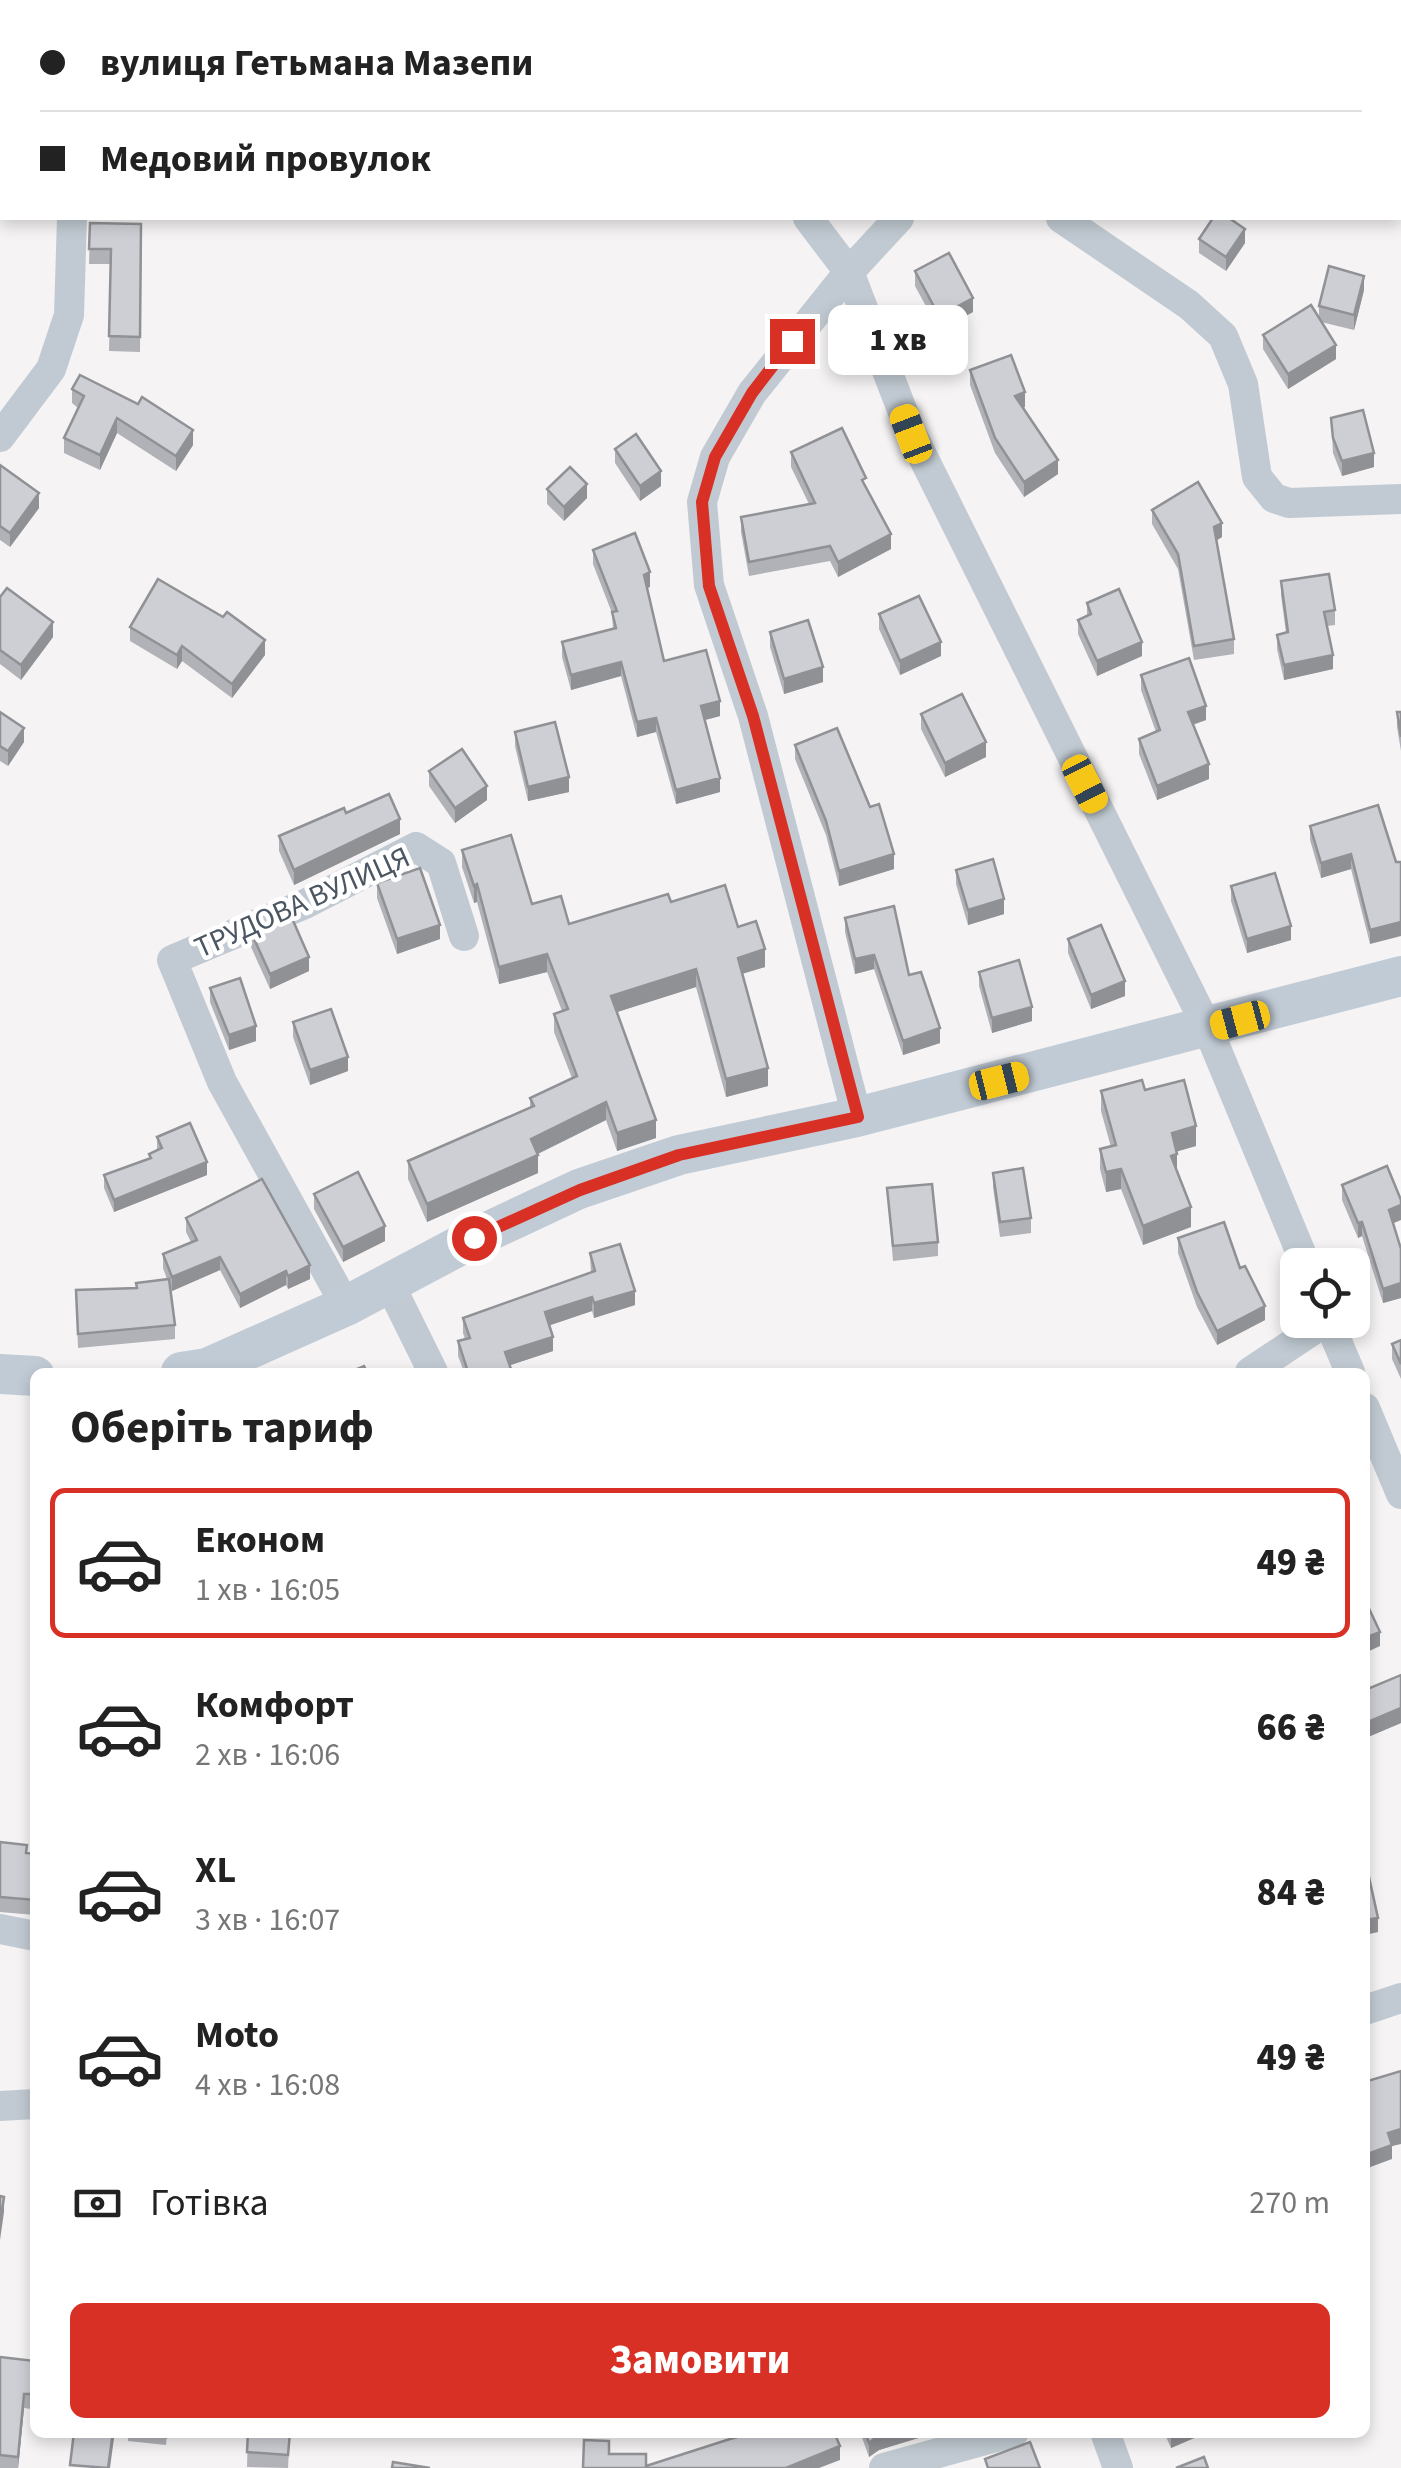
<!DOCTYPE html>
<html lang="uk">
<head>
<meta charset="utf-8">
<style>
  body { margin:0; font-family:"Source Sans 3",sans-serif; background:#f2f2f2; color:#222; height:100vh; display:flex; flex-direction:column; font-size:38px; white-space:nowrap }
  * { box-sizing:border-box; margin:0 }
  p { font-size:32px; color:#767676 }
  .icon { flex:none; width:55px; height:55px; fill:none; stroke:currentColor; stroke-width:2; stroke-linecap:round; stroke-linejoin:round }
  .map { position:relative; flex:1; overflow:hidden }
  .side { position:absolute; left:30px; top:1368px; width:1340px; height:1070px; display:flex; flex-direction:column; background:#fff; border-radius:15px; box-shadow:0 5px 15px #0003 }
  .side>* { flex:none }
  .hud { position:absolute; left:0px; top:0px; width:1402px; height:220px; box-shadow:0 5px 15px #0003; display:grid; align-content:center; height:220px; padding:0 40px; background:#fff }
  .buttons { position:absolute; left:1280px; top:1248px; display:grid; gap:20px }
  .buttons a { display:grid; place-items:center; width:90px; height:90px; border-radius:15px; background:#fff; box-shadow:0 5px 15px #0003; font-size:50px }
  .end { position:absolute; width:45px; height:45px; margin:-22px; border:12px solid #d93025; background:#fff; box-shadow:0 0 0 5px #fff }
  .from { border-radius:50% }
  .bubble { position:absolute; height:70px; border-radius:15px; background:#fff; box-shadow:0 5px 15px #0003; font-size:32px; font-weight:800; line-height:70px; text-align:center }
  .car { position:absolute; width:30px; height:60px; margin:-30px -15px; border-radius:12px; box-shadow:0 0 8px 2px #0007; background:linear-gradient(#f5c518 24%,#345 0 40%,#f5c518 0 76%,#345 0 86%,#f5c518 0) }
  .hud b { display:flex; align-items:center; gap:35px; height:95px; font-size:38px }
  .hud b+b { border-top:2px solid #e0e0e0 }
  .hud i { width:25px; height:25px; background:#222 }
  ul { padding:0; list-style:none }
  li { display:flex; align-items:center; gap:30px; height:150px; margin:0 20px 15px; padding:0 20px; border:5px solid transparent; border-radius:15px }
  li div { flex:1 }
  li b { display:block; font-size:38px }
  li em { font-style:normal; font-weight:800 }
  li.selected { border-color:#d93025 }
  li>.icon { width:90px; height:90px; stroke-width:1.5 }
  h2 { padding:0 40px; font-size:45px; line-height:120px }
  .pay { display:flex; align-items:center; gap:25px; height:110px; padding:0 40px; font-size:38px }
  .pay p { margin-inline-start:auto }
  .button { display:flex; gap:20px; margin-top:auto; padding:20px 40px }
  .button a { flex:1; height:115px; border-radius:15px; background:#d93025; color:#fff; font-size:40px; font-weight:800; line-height:115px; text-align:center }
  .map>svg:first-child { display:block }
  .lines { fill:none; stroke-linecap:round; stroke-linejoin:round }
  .street { stroke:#c1cad2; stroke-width:30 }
  .secondary { stroke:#c1cbd6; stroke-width:40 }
  .wall { fill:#b0b2b7 }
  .shaded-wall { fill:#909195 }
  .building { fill:#cdcfd5; stroke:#909195; stroke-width:2.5 }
  .route { stroke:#d93025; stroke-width:12 }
  .labels { text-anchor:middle; stroke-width:9; stroke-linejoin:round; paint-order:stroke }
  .street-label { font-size:30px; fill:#4a5661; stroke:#fff }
</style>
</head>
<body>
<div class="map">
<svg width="1401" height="2468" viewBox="0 0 1401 2468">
  <rect width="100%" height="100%" fill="#f5f3f3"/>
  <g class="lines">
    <g class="street">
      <path d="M716 0 717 2"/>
      <path d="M70 2 71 0"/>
      <path d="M1205 2 1210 0"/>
      <path d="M808 218 849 272 911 433 1208 1029 1306 1265"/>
      <path d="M1061 218 1189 305 1223 336 1243 384 1257 477 1274 498 1289 503 1401 499"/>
      <path d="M0 437 51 369 69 315 72 218"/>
      <path d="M857 1117 753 716 709 585 702 502 715 457 752 393 849 272 899 218"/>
      <path d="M388 1281 433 1372"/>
      <path d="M346 1306 222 1082 172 960 305 904 416 847 441 863 464 936"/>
      <path d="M1328 1320 1350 1372"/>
      <path d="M1250 1372 1328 1320"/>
      <path d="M1365 1408 1401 1494"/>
      <path d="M0 1929 35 1936"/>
      <path d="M1365 2010 1401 1998"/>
      <path d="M0 2106 35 2104"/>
      <path d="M1105 2432 1118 2468"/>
      <path d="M884 2468 1014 2432"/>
    </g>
    <g class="secondary">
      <path d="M181 1372 207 1368 346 1306 474 1238 579 1189 679 1155 857 1117 1401 976"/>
      <path d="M0 1374 35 1376"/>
    </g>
  </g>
  <g class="wall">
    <path d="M2 9V59L0 60V10Z"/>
    <path d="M90 223 141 224 140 352 109 351 111 264H89Z"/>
    <path d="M1199 239 1245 243 1226 271 1199 253Z"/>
    <path d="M915 271 973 312 939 330 915 286Z"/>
    <path d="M1364 290 1354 330 1321 322 1336 359 1288 389 1263 349V335L1319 318V306Z"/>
    <path d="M970 370 1025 407 1023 408 1058 474 1024 497 995 453 970 385Z"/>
    <path d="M72 389 193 445 176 471 117 433 100 470 64 453V438L78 408 72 403Z"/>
    <path d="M1331 418 1374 467 1342 476 1333 453Z"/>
    <path d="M615 449 661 486 640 501 615 463Z"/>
    <path d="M791 452 866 487 891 549 838 577 830 561 749 576 741 532V517L809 504 791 467Z"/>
    <path d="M0 465 39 508 10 547 0 540Z"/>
    <path d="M547 489 587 498 564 521 547 504Z"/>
    <path d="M1152 510 1222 537 1217 540 1234 639V654L1194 660 1178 569 1152 524Z"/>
    <path d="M593 550 650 587 647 588 664 661 720 716 705 720 720 792 676 804 656 732 637 737 621 676 571 690 562 657V642L613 629 612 613 593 564Z"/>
    <path d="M1281 581 1335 610V625L1327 626 1333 669 1284 680 1277 649V635L1286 633 1281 595Z"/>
    <path d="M0 597 53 637 21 680 0 664Z"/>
    <path d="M1087 603 1142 656 1097 676 1078 634V620L1087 616Z"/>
    <path d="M879 614 941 656 900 675 879 629Z"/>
    <path d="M130 627 265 655 232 698 182 661 177 669 130 641Z"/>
    <path d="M770 632 823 682 784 694 770 647Z"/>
    <path d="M1141 675 1206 720 1193 725 1209 779 1157 800 1139 754V739L1156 732 1141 690Z"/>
    <path d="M0 712 24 742 8 766 0 761Z"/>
    <path d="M1397 712H1401V751L1397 727Z"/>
    <path d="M921 714 986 757 945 777 921 729Z"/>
    <path d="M515 732 569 792 528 801 515 746Z"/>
    <path d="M795 745 894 869 839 886 826 835 795 759Z"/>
    <path d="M429 771 487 800 455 823 429 786Z"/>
    <path d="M1378 805 1370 944 1351 869 1321 878 1310 840V826Z"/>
    <path d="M346 813 400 834 294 885 279 851V836Z"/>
    <path d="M462 850 532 904 569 924 671 902 738 927 765 967 742 974 768 1086 726 1097 696 987 617 1012 656 1138 617 1151 606 1120 538 1154V1173L427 1222 408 1179V1161L530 1108V1098L572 1078 554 1032V1014L562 1011 547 972 499 984 477 902 474 903 462 867Z"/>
    <path d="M956 870 1004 914 968 925 956 884Z"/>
    <path d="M377 883 440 939 397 954 377 898Z"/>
    <path d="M1231 886 1291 940 1247 953 1231 901Z"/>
    <path d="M845 918 940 1043 903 1055 874 969 855 974 845 932Z"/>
    <path d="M251 932 309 971 270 989 251 947Z"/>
    <path d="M1068 939 1125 996 1091 1009 1068 953Z"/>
    <path d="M979 972 1032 1021 992 1033 979 986Z"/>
    <path d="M210 988 256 1041 229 1050 210 1002Z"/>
    <path d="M293 1022 348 1071 310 1085 293 1037Z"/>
    <path d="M1145 1090 1196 1146 1176 1151 1177 1172 1191 1227 1143 1245 1121 1189 1106 1192 1100 1169V1149L1111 1147 1101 1111V1091Z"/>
    <path d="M157 1137 207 1175 114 1212 104 1188V1175L149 1158V1154L157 1150Z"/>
    <path d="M993 1173 1031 1218V1233L1000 1237 993 1187Z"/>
    <path d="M1342 1185 1393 1223 1401 1249V1298L1383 1303 1362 1236 1358 1238 1342 1200Z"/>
    <path d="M887 1188 938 1242V1256L893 1261Z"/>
    <path d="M314 1194 385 1241 343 1262 314 1209Z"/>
    <path d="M186 1218 310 1279 288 1289 286 1285 240 1308 220 1270 172 1291 170 1286 175 1325V1339L78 1348 76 1290 136 1288 167 1279 163 1268V1254L191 1242 186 1232Z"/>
    <path d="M1178 1238 1240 1268 1265 1320 1217 1345 1197 1307 1178 1253Z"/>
    <path d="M590 1253 635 1305 594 1318 592 1311 549 1325 553 1351 510 1365 512 1372H464L458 1356V1341L465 1339 463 1333V1318L591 1273Z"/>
    <path d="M1401 1340V1379L1392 1359V1344Z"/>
    <path d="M1365 1690 1401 1723 1368 1737 1365 1731Z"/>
    <path d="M0 1842 27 1853 35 1854V1915L0 1912Z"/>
    <path d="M0 2357 35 2375 31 2409 24 2408 18 2468H0Z"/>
    <path d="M128 2432H167L166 2445 128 2441Z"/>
    <path d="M248 2432H290L288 2468 247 2467Z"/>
    <path d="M860 2432H938L879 2450 869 2457Z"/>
    <path d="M1164 2432H1208L1171 2448Z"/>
  </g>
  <g class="shaded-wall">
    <path d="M314 0H354L347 2H308Z"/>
    <path d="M1245 229V243L1226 271V257Z"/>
    <path d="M1364 276V290L1354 330V315Z"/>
    <path d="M973 298V312L939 330V316Z"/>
    <path d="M1336 345V359L1288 389V374Z"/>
    <path d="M1025 392V407L1015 411V396Z"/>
    <path d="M117 418V433L100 470V455Z"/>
    <path d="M193 430V445L176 471V456Z"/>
    <path d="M1374 453V467L1342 476V461Z"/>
    <path d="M1058 460V474L1024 497V482Z"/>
    <path d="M661 471V486L640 501V486Z"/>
    <path d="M587 484V498L564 521V507Z"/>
    <path d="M39 493V508L10 547V533Z"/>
    <path d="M1222 523V537L1214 542V527Z"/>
    <path d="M891 534V549L838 577V562Z"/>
    <path d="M650 572V587L644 589V575Z"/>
    <path d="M53 622V637L21 680V665Z"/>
    <path d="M265 640V655L232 698V684Z"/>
    <path d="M941 642V656L900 675V661Z"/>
    <path d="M1142 642V656L1097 676V661Z"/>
    <path d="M182 646V661L177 669V655Z"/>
    <path d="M1333 655V669L1284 680V665Z"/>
    <path d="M621 662V676L571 690V675Z"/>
    <path d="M823 667V682L784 694V679Z"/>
    <path d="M720 701V716L701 721V706Z"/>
    <path d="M1206 706V720L1188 726V712Z"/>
    <path d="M656 718V732L637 737V722Z"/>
    <path d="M24 728V742L8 766V751Z"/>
    <path d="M986 742V757L945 777V763Z"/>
    <path d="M1209 764V779L1157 800V786Z"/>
    <path d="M569 777V792L528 801V787Z"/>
    <path d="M720 778V792L676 804V790Z"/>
    <path d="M487 786V800L455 823V808Z"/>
    <path d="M400 819V834L294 885V870Z"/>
    <path d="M894 854V869L839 886V871Z"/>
    <path d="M1351 854V869L1321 878V863Z"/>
    <path d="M477 884V902L474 903V886Z"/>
    <path d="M1004 899V914L968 925V910Z"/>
    <path d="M1401 922V936L1370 944V930Z"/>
    <path d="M440 925V939L397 954V939Z"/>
    <path d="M1291 926V940L1247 953V939Z"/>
    <path d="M765 949V967L738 975V958Z"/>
    <path d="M547 954V972L499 984V967Z"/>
    <path d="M874 955V969L855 974V959Z"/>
    <path d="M309 957V971L270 989V974Z"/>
    <path d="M696 969V987L611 1014V996Z"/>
    <path d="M1125 981V996L1091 1009V995Z"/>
    <path d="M1032 1007V1021L992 1033V1018Z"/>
    <path d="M256 1026V1041L229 1050V1035Z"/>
    <path d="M940 1028V1043L903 1055V1041Z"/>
    <path d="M348 1057V1071L310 1085V1070Z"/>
    <path d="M768 1068V1086L726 1097V1079Z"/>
    <path d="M606 1102V1120L531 1157V1139Z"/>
    <path d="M656 1120V1138L617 1151V1133Z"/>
    <path d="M1196 1126V1146L1172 1153V1133Z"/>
    <path d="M1177 1154V1174L1171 1156Z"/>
    <path d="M538 1155V1173L427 1222V1204Z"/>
    <path d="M207 1162V1175L114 1212V1200Z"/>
    <path d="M1121 1169V1189L1106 1192V1172Z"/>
    <path d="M1401 1205V1220L1389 1225V1210Z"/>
    <path d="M1191 1207V1227L1143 1245V1226Z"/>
    <path d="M1362 1222V1236L1358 1238V1223Z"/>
    <path d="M385 1226V1241L343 1262V1247Z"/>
    <path d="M220 1257V1270L172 1291V1277Z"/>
    <path d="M310 1265V1279L288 1289V1276Z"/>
    <path d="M286 1271V1285L240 1308V1294Z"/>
    <path d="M1401 1283V1298L1383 1303V1289Z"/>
    <path d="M635 1291V1305L594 1318V1303Z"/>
    <path d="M592 1297V1311L545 1327V1312Z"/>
    <path d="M1265 1306V1320L1217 1345V1331Z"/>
    <path d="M553 1337V1351L505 1367V1352Z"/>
    <path d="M1380 1632V1646L1365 1653V1638Z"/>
    <path d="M1401 1708V1723L1368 1737V1722Z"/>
    <path d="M1378 1918V1932L1365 1935V1920Z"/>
    <path d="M1401 2129V2144L1392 2146V2159L1365 2169V2155L1388 2133Z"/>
    <path d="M4 2197V2212L0 2240V2226Z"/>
    <path d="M35 2361V2375L31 2409V2394Z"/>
    <path d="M24 2394V2408L18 2468V2457Z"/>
    <path d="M113 2432 114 2438 110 2468H108Z"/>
    <path d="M889 2432H938L879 2450 869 2457V2443L879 2435Z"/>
    <path d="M1174 2432H1208L1171 2448V2434Z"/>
    <path d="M840 2446V2460L819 2468H786Z"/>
  </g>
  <g class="building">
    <rect x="104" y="0" width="57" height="2"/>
    <path d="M298 0H314L308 2H299Z"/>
    <path d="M387 0H445L446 2H382Z"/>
    <path d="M2 9V45H0V10Z"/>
    <path d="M1400 111H1401V165L1400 164Z"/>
    <path d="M1213 218H1229L1245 229 1226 257 1199 239Z"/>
    <path d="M90 223 141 224 140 337 109 336 111 249H89Z"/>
    <path d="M949 253 973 298 939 316 915 271Z"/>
    <path d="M1329 266 1364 276 1354 315 1319 306Z"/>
    <path d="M1311 305 1336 345 1288 374 1263 335Z"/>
    <path d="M1011 355 1025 392 1015 396 1058 460 1024 482 995 438 970 370Z"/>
    <path d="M80 375 138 404 142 397 193 430 176 456 117 418 100 455 64 438 84 396 72 389Z"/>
    <path d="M1363 410 1374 453 1342 461 1333 438 1331 418Z"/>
    <path d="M842 428 866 478 862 480 891 534 838 562 830 546 749 562 741 517 815 503 791 452Z"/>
    <path d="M636 434 661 471 640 486 615 449Z"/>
    <path d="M0 465 39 493 10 533 0 526Z"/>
    <path d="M570 467 587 484 564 507 547 489Z"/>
    <path d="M1198 482 1222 523 1214 527 1234 639 1194 646 1178 554 1152 510Z"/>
    <path d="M635 533 650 572 644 575 664 661 706 650 720 701 701 706 720 778 676 790 656 718 637 722 621 662 571 675 562 642 616 628 612 612 617 611 593 550Z"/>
    <path d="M1329 574 1335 610 1324 612 1333 655 1284 665 1277 635 1288 632 1281 581Z"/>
    <path d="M158 579 223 617 227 612 265 640 232 684 182 646 177 655 130 627Z"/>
    <path d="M7 588 53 622 21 665 0 650V597Z"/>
    <path d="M1119 589 1142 642 1097 661 1078 620 1091 614 1087 603Z"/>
    <path d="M919 596 941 642 900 661 879 614Z"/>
    <path d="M808 620 823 667 784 679 770 632Z"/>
    <path d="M1189 658 1206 706 1188 712 1209 764 1157 786 1139 739 1160 730 1141 675Z"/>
    <path d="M962 694 986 742 945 763 921 714Z"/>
    <path d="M0 712 24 728 8 751 0 746Z"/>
    <path d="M1397 712H1401V737Z"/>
    <path d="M555 722 569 777 528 787 515 732Z"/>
    <path d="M837 728 870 807 879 804 894 854 839 871 826 821 795 745Z"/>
    <path d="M462 749 487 786 455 808 429 771Z"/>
    <path d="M389 794 400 819 294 870 279 836 344 808 346 813Z"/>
    <path d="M1378 805 1396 862H1401V922L1370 930 1351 854 1321 863 1310 826Z"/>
    <path d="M511 835 532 904 561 896 569 924 668 894 671 902 725 885 738 927 756 921 765 949 738 958 768 1068 726 1079 696 969 611 996 656 1120 617 1133 606 1102 531 1139 538 1155 427 1204 408 1161 534 1106 530 1098 577 1076 554 1014 568 1009 547 954 499 967 477 884 474 886 462 850Z"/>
    <path d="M993 859 1004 899 968 910 956 870Z"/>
    <path d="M420 868 440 925 397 939 377 883Z"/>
    <path d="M1275 873 1291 926 1247 939 1231 886Z"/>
    <path d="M894 906 909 975 921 972 940 1028 903 1041 874 955 855 959 845 918Z"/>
    <path d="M291 916 309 957 270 974 251 932Z"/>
    <path d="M1101 925 1125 981 1091 995 1068 939Z"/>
    <path d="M1019 960 1032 1007 992 1018 979 972Z"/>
    <path d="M240 978 256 1026 229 1035 210 988Z"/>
    <path d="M331 1009 348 1057 310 1070 293 1022Z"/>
    <path d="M1142 1080 1145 1090 1184 1080 1196 1126 1172 1133 1177 1154 1171 1156 1191 1207 1143 1226 1121 1169 1106 1172 1100 1149 1116 1145 1101 1091Z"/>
    <path d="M190 1123 207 1162 114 1200 104 1175 151 1158 149 1154 162 1148 157 1137Z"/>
    <path d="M1387 1166 1401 1200V1205L1389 1210 1401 1249V1283L1383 1289 1362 1222 1358 1223 1342 1185Z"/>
    <path d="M1023 1168 1031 1218 1000 1222 993 1173Z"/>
    <path d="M358 1172 385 1226 343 1247 314 1194Z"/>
    <path d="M262 1179 310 1265 288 1276 286 1271 240 1294 220 1257 172 1277 163 1254 197 1240 186 1218Z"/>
    <path d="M932 1184 938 1242 893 1246 887 1188Z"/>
    <path d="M1224 1222 1240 1268 1245 1266 1265 1306 1217 1331 1197 1292 1178 1238Z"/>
    <path d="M620 1244 635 1291 594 1303 592 1297 545 1312 553 1337 505 1352 512 1372H468L458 1341 470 1338 463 1318 595 1271 590 1253Z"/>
    <path d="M169 1279 175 1325 78 1334 76 1290 137 1288 136 1283Z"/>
    <path d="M1401 1340V1364L1392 1344Z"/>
    <path d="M364 1366 367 1372H350Z"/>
    <path d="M1365 1600 1380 1632 1365 1638Z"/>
    <path d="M1401 1675V1708L1368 1722 1365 1716V1690Z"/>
    <path d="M0 1842 27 1845 26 1853 35 1854V1900L0 1897Z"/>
    <path d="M1365 1859 1378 1918 1365 1920Z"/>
    <path d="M1401 2071V2129L1388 2133 1392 2145 1365 2155V2073L1368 2081Z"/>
    <path d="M0 2196 4 2197 0 2226Z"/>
    <path d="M0 2357 35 2361 31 2394H24L18 2457 0 2455Z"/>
    <path d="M74 2432H113L108 2468 70 2465Z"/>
    <path d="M128 2432H166V2437Z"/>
    <path d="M248 2432H290L288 2455 247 2452Z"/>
    <path d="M755 2432H773V2434L778 2432H834L840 2446 786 2468H583L584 2440 609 2441V2454H646V2466L730 2439Z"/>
    <path d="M865 2432H889L879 2435 869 2443Z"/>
    <path d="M1030 2442 1040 2468H988L985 2459Z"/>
    <path d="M1204 2457 1208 2468H1176Z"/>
    <path d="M393 2462 430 2468H392Z"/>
  </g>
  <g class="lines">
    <path class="route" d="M474 1238 580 1190 679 1155 858 1117 753 716 709 586 702 502 715 457 752 393 792 341"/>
  </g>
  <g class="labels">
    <g class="street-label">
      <text transform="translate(302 902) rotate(-24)" y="10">ТРУДОВА ВУЛИЦЯ</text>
    </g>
  </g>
</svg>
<div class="buttons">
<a><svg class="icon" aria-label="locate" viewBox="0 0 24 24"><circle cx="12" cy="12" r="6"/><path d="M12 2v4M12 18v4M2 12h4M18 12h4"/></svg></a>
</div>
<i class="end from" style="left:474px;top:1238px"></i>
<i class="end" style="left:792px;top:341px"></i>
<div class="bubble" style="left:828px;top:305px;width:140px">1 хв</div>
<i class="car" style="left:911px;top:434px;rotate:339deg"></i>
<i class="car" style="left:1085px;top:784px;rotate:153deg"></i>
<i class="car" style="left:1240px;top:1020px;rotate:255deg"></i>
<i class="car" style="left:999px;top:1081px;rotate:76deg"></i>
<div class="hud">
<b><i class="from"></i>вулиця Гетьмана Мазепи</b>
<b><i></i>Медовий провулок</b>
</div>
<section class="side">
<h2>Оберіть тариф</h2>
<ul>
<li class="selected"><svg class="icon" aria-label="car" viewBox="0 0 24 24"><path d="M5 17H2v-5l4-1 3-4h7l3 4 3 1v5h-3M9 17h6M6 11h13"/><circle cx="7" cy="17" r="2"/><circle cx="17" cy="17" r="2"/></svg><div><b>Економ</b><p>1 хв · 16:05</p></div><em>49 ₴</em></li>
<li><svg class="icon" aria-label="car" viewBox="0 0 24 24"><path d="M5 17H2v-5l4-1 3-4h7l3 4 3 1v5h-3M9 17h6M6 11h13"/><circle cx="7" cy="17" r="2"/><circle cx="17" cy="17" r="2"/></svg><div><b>Комфорт</b><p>2 хв · 16:06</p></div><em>66 ₴</em></li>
<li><svg class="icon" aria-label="car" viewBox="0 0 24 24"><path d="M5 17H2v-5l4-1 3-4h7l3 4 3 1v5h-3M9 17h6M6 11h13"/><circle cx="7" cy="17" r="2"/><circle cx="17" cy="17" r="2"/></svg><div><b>XL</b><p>3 хв · 16:07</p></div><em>84 ₴</em></li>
<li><svg class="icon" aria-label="car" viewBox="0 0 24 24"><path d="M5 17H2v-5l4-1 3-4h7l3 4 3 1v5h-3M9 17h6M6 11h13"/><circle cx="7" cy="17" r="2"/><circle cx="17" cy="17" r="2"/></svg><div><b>Moto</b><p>4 хв · 16:08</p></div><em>49 ₴</em></li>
</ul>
<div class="pay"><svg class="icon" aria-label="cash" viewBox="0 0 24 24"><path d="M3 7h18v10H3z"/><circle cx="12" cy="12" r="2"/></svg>Готівка<p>270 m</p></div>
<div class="button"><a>Замовити</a></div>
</section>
</div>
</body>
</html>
